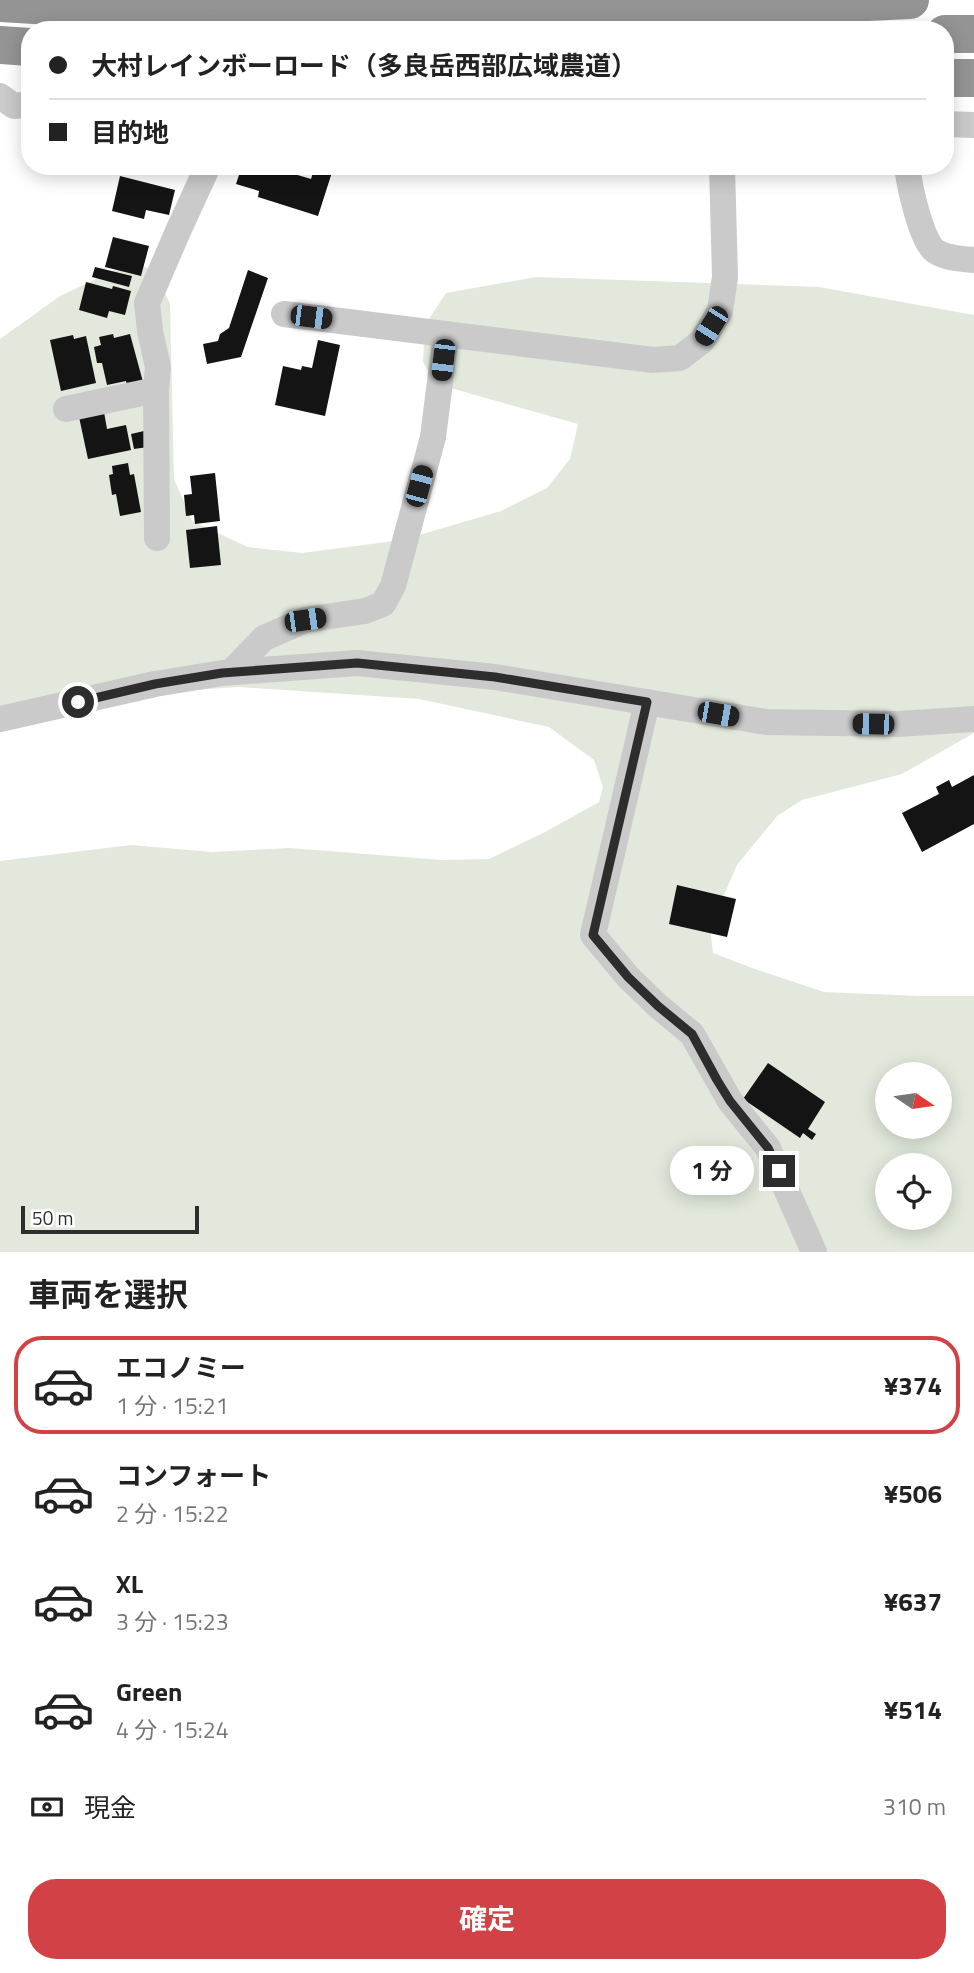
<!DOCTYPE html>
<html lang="ja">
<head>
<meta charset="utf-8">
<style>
  body { margin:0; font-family:"Titillium Web","Noto Sans JP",sans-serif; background:#f2f2f2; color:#222; height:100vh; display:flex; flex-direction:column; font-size:26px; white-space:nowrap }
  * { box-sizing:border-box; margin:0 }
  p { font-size:23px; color:#767676 }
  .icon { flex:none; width:38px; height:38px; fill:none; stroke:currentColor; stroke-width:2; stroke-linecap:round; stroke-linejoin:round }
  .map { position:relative; height:1252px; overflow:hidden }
  .details { display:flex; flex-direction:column; background:#fff; flex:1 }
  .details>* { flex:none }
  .banner { position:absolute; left:21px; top:21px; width:933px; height:154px; border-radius:28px; box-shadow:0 4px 18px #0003; display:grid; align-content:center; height:154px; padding:0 28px; background:#fff }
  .needle { width:46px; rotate:103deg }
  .tools { position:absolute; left:875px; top:1062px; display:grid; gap:14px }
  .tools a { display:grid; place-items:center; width:77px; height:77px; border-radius:50%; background:#fff; box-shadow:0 4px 18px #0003; font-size:35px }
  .scale { position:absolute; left:21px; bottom:18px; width:178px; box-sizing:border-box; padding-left:7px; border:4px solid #2d2d2d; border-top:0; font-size:19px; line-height:24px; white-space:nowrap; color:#2d2d2d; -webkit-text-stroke:5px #fff; paint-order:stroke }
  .end { position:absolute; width:32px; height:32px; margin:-16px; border:9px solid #2d2d2d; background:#fff; box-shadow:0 0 0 4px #fff }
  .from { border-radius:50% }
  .bubble { position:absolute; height:49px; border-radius:24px; background:#fff; box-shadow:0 4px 18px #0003; font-size:23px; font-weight:700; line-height:49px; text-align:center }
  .car { position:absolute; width:21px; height:42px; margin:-21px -10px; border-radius:9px; box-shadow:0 0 5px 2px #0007; background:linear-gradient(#222 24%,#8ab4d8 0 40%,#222 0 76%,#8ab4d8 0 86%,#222 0) }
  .banner b { display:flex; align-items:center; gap:24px; height:66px; font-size:26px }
  .banner b+b { border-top:2px solid #e0e0e0 }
  .banner i { width:18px; height:18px; background:#222 }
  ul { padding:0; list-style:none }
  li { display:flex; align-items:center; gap:21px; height:98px; margin:0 14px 10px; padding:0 14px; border:4px solid transparent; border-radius:28px }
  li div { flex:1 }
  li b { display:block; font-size:26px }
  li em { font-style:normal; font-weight:700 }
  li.active { border-color:#d24145 }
  li>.icon { width:63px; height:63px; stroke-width:1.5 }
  h2 { padding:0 28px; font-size:32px; line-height:84px }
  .pay { display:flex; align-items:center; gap:18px; height:77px; padding:0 28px; font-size:26px }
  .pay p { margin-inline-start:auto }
  .action { display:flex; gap:14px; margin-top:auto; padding:14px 28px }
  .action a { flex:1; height:80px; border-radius:28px; background:#d24145; color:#fff; font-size:28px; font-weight:700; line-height:80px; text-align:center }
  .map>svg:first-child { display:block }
  .green { fill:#e2e9dc; fill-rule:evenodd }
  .building { fill:#141414 }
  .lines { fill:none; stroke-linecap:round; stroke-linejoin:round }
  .minor { stroke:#cacaca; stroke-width:26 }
  .highway { stroke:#949494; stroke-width:38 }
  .route { stroke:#2d2d2d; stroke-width:9 }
</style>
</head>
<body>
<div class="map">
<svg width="974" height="1252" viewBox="0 0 974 1252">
  <rect width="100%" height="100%" fill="#fff"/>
  <path class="green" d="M134 261 156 273 170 304 174 479 192 521 248 547 302 553 402 540 501 511 547 488 570 459 578 424 436 384 423 362 425 325 446 293 536 277 819 287 974 315V733L902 774 802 800 777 816 737 865 710 927 713 953 752 968 824 992 919 996H974V1252H0V861L131 845 211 852 290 848 442 860 489 859 545 832 599 802 603 787 594 760 549 727 419 699 239 687 97 696 0 714V339L60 296ZM887 1074H940V1127H887ZM887 1166H940V1218H887Z"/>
  <g class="building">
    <path d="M242 166H274V168L311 179 315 166H334L318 216 258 197 259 191 236 184Z"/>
    <path d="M120 176 175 190 169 215 146 210 144 219 112 211Z"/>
    <path d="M113 237 149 246 141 276 105 267Z"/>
    <path d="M95 267 132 276 129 287 92 277Z"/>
    <path d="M248 270 268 278 241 357 207 364 203 344 218 341 220 334 229 328Z"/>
    <path d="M86 282 112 289 113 286 131 291 125 315 109 311 107 318 79 310Z"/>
    <path d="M113 334 114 338 130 334 143 382 127 385 126 381 107 385 102 363H97L94 347 101 345 99 337Z"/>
    <path d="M73 335 74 339 86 336 96 383 61 391 50 340Z"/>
    <path d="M318 340 340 345 325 416 275 405 283 366 301 370 302 366 312 368Z"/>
    <path d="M104 412 107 429 126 425 131 450 88 459 79 417Z"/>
    <path d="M144 431 148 447 134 449 131 434Z"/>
    <path d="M128 463 130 475 134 474 141 512 120 516 116 494 112 495 109 475 113 474 112 466Z"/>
    <path d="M215 473 220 521 195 524 194 515 186 516 184 495 192 494 190 476Z"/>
    <path d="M217 526 221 565 190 568 186 530Z"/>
    <path d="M974 775V824L922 852 902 813 939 794 936 787 949 780 952 787Z"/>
    <path d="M677 885 736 899 727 937 669 924Z"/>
    <path d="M768 1063 825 1102 808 1129 816 1134 812 1140 803 1133 800 1138 743 1099Z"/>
  </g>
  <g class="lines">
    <g class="minor">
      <path d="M0 96 14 106 30 104"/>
      <path d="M945 124 974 125"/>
      <path d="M907 166C909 184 921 241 935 251 945 258 962 259 974 260"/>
      <path d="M284 314 653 360 680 358 702 341 720 311 725 277 722 166"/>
      <path d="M66 409 156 390"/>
      <path d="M157 538 156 390 158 367 150 331 147 303 179 229 208 166"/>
      <path d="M231 672 264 638 305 620 365 611 383 604 393 586 433 437 446 334"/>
      <path d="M647 702 593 935 628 977 658 1006 692 1034 730 1101 768 1148 814 1252"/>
      <path d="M0 719 155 684 222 673 357 663 495 677 766 722 899 724 974 719"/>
    </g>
    <g class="highway">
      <path d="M0 3 253 18"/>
      <path d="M226 17 462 12H654L910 0"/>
      <path d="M945 34H974"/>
      <path d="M0 45 30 47"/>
      <path d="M945 78H974"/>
    </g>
  </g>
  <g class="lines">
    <path class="route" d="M78 702 155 684 222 673 357 663 495 677 647 702 593 935 628 977 658 1006 692 1034 717 1080 730 1101 768 1148 779 1171"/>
  </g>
</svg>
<div class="tools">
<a><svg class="needle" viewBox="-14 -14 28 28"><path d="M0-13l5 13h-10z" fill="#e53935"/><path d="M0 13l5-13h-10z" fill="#767676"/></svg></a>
<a><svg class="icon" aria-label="locate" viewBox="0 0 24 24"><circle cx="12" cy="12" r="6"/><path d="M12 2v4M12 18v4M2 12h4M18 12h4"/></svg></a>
</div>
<div class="scale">50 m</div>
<i class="end from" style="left:78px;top:702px"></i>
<i class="end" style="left:779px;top:1171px"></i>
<div class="bubble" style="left:670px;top:1146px;width:84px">1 分</div>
<i class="car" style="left:311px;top:317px;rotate:97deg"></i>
<i class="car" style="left:711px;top:326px;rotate:212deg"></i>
<i class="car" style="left:443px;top:360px;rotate:187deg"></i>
<i class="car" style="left:419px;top:486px;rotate:15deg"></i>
<i class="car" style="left:305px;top:620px;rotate:82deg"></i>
<i class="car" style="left:718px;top:714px;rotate:100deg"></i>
<i class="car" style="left:873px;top:724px;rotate:271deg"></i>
<div class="banner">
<b><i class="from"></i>大村レインボーロード（多良岳西部広域農道）</b>
<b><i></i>目的地</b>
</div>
</div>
<section class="details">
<h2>車両を選択</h2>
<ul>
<li class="active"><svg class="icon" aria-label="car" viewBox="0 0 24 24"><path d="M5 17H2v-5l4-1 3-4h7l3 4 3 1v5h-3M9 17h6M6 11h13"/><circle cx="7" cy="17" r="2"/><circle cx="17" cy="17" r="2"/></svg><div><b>エコノミー</b><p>1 分 · 15:21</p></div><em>¥374</em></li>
<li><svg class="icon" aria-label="car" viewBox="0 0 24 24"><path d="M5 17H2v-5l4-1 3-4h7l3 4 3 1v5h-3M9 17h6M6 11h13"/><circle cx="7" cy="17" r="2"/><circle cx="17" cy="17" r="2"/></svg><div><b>コンフォート</b><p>2 分 · 15:22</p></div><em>¥506</em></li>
<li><svg class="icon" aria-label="car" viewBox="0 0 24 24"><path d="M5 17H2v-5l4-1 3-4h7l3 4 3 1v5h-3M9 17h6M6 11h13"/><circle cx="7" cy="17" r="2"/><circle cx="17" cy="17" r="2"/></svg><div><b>XL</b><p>3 分 · 15:23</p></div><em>¥637</em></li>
<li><svg class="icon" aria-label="car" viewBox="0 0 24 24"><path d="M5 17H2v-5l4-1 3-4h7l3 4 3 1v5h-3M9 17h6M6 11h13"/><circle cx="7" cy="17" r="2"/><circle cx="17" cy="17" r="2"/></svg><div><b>Green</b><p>4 分 · 15:24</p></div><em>¥514</em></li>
</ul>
<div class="pay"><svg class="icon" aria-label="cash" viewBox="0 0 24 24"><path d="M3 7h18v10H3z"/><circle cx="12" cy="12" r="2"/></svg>現金<p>310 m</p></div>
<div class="action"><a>確定</a></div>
</section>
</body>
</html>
